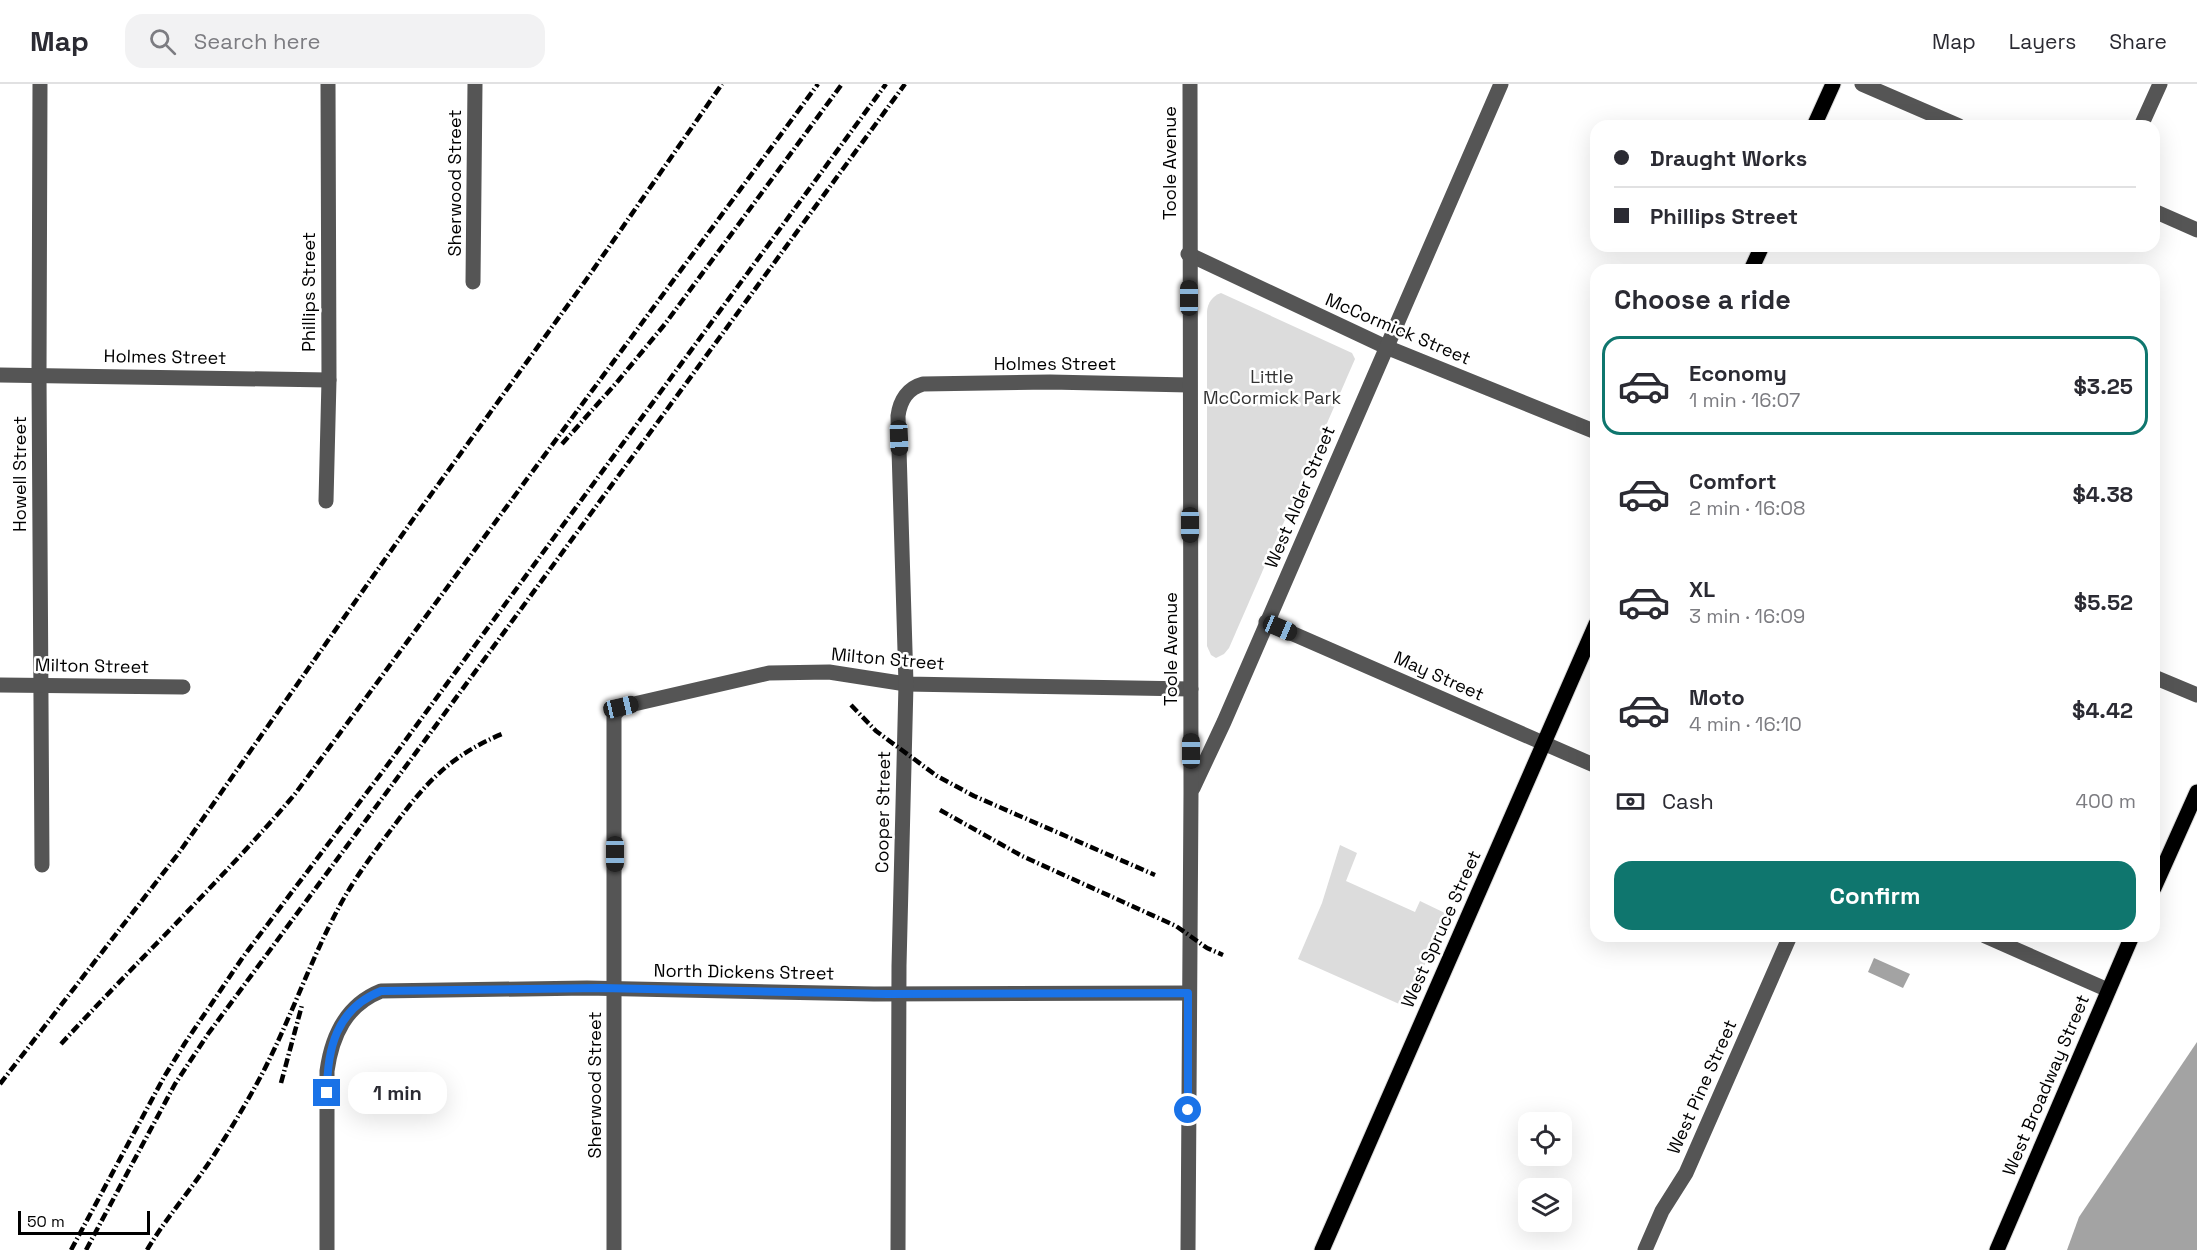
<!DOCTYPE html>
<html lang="en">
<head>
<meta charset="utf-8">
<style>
  body { margin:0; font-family:"Space Grotesk",sans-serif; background:#f2f2f3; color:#2b2b33; height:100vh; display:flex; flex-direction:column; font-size:22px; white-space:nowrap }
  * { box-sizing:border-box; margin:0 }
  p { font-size:20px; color:#7c7c81 }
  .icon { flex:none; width:33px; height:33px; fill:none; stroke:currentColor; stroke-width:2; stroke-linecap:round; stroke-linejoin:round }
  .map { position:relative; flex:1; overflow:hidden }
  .side { position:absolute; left:1590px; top:180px; width:570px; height:678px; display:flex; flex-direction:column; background:#fff; border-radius:18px; box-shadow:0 6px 24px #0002 }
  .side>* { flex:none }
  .top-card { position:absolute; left:1590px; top:36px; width:570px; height:132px; border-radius:18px; box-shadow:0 6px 24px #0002; display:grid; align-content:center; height:132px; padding:0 24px; background:#fff }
  .fabs { position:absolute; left:1518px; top:1028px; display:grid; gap:12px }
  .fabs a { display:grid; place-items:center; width:54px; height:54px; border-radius:12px; background:#fff; box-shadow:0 6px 24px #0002; font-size:30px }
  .scale { position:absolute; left:18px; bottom:15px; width:132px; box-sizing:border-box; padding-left:6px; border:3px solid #000; border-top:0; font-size:16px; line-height:21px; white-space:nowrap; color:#000; -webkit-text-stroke:4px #fff; paint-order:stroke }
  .end { position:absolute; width:27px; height:27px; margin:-14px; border:8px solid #1a73e8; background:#fff; box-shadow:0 0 0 3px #fff }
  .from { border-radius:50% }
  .bubble { position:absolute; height:42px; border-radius:18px; background:#fff; box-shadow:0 6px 24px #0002; font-size:20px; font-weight:700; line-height:42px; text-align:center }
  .car { position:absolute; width:18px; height:36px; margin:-18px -9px; border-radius:8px; box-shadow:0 0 4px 2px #0007; background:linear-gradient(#222 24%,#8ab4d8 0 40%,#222 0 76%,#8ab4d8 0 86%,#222 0) }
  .top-card b { display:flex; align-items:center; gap:21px; height:57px; font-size:22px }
  .top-card b+b { border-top:2px solid #e1e1e2 }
  .top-card i { width:15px; height:15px; background:#2b2b33 }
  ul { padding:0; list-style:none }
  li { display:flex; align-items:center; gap:18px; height:99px; margin:0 12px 9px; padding:0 12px; border:3px solid transparent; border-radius:18px }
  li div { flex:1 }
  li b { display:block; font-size:22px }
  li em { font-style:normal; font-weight:700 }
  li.current { border-color:#0f766e }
  li>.icon { width:54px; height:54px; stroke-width:1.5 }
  h2 { padding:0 24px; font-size:27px; line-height:72px }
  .pay { display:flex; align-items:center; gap:15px; height:66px; padding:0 24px; font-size:22px }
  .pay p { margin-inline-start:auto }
  .button { display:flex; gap:12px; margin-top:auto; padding:12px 24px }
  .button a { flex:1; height:69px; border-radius:18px; background:#0f766e; color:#fff; font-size:24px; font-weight:700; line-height:69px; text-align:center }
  header { display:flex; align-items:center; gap:36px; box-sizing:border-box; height:84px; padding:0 30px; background:#fff; border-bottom:2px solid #e1e1e2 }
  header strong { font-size:28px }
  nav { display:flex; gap:33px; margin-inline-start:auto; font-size:21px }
  .search { width:420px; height:54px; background:#f2f2f3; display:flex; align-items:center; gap:15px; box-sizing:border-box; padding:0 21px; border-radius:18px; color:#7c7c81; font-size:22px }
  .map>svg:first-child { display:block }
  .green { fill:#dcdcdc }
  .water { fill:#a3a3a3 }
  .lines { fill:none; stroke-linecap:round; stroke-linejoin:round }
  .major-casing { stroke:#dbdbdb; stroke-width:17 }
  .minor { stroke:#555; stroke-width:15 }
  .major { stroke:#000; stroke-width:15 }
  .rail { stroke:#000; stroke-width:4.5; stroke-dasharray:9 3 1.5 3; stroke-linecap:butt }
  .route { stroke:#1a73e8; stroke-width:8 }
  .labels { text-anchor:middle; stroke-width:5; stroke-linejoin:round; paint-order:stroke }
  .street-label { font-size:18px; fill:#000; stroke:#fff }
  .park-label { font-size:18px; fill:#333; stroke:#fff }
</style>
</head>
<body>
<header>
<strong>Map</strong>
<div class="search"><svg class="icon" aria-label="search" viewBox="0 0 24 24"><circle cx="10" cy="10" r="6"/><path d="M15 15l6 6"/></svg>Search here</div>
<nav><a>Map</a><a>Layers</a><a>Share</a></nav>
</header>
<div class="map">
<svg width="2197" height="1166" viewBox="0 0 2197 1166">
  <rect width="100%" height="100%" fill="#fff"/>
  <g class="green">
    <path d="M1221 209 1352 269 1355 275 1229 564 1224 570 1216 574 1211 571 1207 562V227C1208 219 1212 212 1221 209Z"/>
    <path d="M1340 761 1357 769 1346 797 1415 828 1420 817 1447 830 1406 923 1298 875 1322 819Z"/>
  </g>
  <g class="water">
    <path d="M1874 874 1910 890 1903 904 1868 888Z"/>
    <path d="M2197 958V1166H2067L2079 1133Z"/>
  </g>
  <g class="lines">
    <g class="major-casing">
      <g id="major">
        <path d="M1814 42 1833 0"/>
        <path d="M1751 186 1762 162"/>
        <path d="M2154 804 2197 708"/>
        <path d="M1322 1166 1596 540"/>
        <path d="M1997 1166 2132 852"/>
      </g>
    </g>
    <g class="minor">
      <path d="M40 0 39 291 42 781"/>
      <path d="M1862 0 1959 42"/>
      <path d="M2141 42 2160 0"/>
      <path d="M2154 127 2197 146"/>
      <path d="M1188 170 1386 263 1596 348"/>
      <path d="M473 198 475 0"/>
      <path d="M0 291 329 296"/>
      <path d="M326 417 329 296 328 0"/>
      <path d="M1266 538 1596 682"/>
      <path d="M2154 593 2197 611"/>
      <path d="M0 601 183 603"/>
      <path d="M1193 704 1224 638 1501 0"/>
      <path d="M1985 852 2108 906"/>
      <path d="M327 1166V987C332 951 346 921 381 907L587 904 874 910 1188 909"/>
      <path d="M614 1166V631L621 623 769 589 829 588 906 600 1191 605"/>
      <path d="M898 1166 899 882 906 600 898 332C900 316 908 304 923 300L1050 298 1189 301"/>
      <path d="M1188 1166 1191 709 1190 0"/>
      <path d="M1645 1166 1662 1127 1686 1089 1790 852"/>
    </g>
    <use href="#major" class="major"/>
    <g class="rail">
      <path d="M562 360 618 297 665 240 842 0"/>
      <path d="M851 621 876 647 937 692 974 712 1155 791"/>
      <path d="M940 726 1022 772 1176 842 1207 864 1223 871"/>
      <path d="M61 960C138 876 221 797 295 710L818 0"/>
      <path d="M281 999 302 921"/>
      <path d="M0 1000 178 770 414 434 586 196 722 0"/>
      <path d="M71 1166 164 993 185 959 243 873 383 687 886 0"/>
      <path d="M86 1166 175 1000 208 950 423 659 905 0"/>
      <path d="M147 1166C166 1134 190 1107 210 1077 226 1053 241 1028 255 1003 289 942 310 874 344 814 359 788 378 763 396 739 428 696 452 671 502 650"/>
    </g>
  </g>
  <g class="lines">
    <path class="route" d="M327 1009C327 965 336 925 381 907L601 904 887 910 1188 909V1026"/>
  </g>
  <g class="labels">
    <g class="street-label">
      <text transform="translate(1170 79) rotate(-90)" y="6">Toole Avenue</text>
      <text transform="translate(455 99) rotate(-90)" y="6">Sherwood Street</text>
      <text transform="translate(309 208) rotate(-90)" y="6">Phillips Street</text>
      <text transform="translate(1398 245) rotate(23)" y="6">McCormick Street</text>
      <text transform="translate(165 273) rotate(1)" y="6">Holmes Street</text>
      <text x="1055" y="286">Holmes Street</text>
      <text transform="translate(20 390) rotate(-90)" y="6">Howell Street</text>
      <text transform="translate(1300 413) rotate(-67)" y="6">West Alder Street</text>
      <text transform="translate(1171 565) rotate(-90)" y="6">Toole Avenue</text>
      <text transform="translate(888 575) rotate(5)" y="6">Milton Street</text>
      <text transform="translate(92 582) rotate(1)" y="6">Milton Street</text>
      <text transform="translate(1439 592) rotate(24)" y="6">May Street</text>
      <text transform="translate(883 728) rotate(-89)" y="6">Cooper Street</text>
      <text transform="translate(1441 845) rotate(-66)" y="6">West Spruce Street</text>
      <text transform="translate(744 888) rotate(1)" y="6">North Dickens Street</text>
      <text transform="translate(595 1001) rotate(-90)" y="6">Sherwood Street</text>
      <text transform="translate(2046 1001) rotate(-67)" y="6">West Broadway Street</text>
      <text transform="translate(1702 1003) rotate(-66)" y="6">West Pine Street</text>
    </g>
    <g class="park-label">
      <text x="1272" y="299">Little<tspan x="1272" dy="21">McCormick Park</tspan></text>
    </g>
  </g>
</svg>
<div class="fabs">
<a><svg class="icon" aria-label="locate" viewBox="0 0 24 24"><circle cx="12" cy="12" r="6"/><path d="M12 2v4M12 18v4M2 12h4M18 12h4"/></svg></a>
<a><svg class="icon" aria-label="layers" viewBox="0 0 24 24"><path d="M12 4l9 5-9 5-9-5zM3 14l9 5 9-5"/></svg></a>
</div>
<div class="scale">50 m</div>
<i class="end from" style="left:1188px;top:1026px"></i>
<i class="end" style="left:327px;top:1009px"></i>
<div class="bubble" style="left:348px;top:988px;width:99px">1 min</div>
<i class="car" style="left:1189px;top:214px;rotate:0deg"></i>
<i class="car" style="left:899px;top:354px;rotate:178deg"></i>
<i class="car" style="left:1190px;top:441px;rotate:180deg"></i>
<i class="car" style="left:1280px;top:544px;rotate:113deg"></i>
<i class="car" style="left:621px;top:623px;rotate:77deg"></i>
<i class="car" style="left:1191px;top:667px;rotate:0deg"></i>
<i class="car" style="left:615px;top:770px;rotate:180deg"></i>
<div class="top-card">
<b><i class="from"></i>Draught Works</b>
<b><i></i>Phillips Street</b>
</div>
<section class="side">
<h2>Choose a ride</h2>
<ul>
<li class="current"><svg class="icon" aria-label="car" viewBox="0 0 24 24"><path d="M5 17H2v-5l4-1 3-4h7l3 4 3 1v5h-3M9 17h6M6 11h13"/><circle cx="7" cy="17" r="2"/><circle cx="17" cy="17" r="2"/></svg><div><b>Economy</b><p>1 min · 16:07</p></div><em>$3.25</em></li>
<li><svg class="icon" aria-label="car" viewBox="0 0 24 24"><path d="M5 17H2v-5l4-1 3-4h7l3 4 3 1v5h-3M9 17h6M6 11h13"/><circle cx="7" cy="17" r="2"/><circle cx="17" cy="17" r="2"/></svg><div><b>Comfort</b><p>2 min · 16:08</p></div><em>$4.38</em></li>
<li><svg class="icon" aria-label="car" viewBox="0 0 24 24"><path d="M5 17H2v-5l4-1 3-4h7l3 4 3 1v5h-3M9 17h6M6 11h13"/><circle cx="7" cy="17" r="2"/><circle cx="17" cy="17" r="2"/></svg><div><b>XL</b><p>3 min · 16:09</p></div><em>$5.52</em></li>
<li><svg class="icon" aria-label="car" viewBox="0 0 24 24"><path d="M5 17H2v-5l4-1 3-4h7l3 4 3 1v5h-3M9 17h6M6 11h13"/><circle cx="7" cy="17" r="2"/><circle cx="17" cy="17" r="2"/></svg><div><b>Moto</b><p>4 min · 16:10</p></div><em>$4.42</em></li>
</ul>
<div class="pay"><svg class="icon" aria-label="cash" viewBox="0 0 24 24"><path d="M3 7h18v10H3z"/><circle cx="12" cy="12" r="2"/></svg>Cash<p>400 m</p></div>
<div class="button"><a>Confirm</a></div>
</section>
</div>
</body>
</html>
